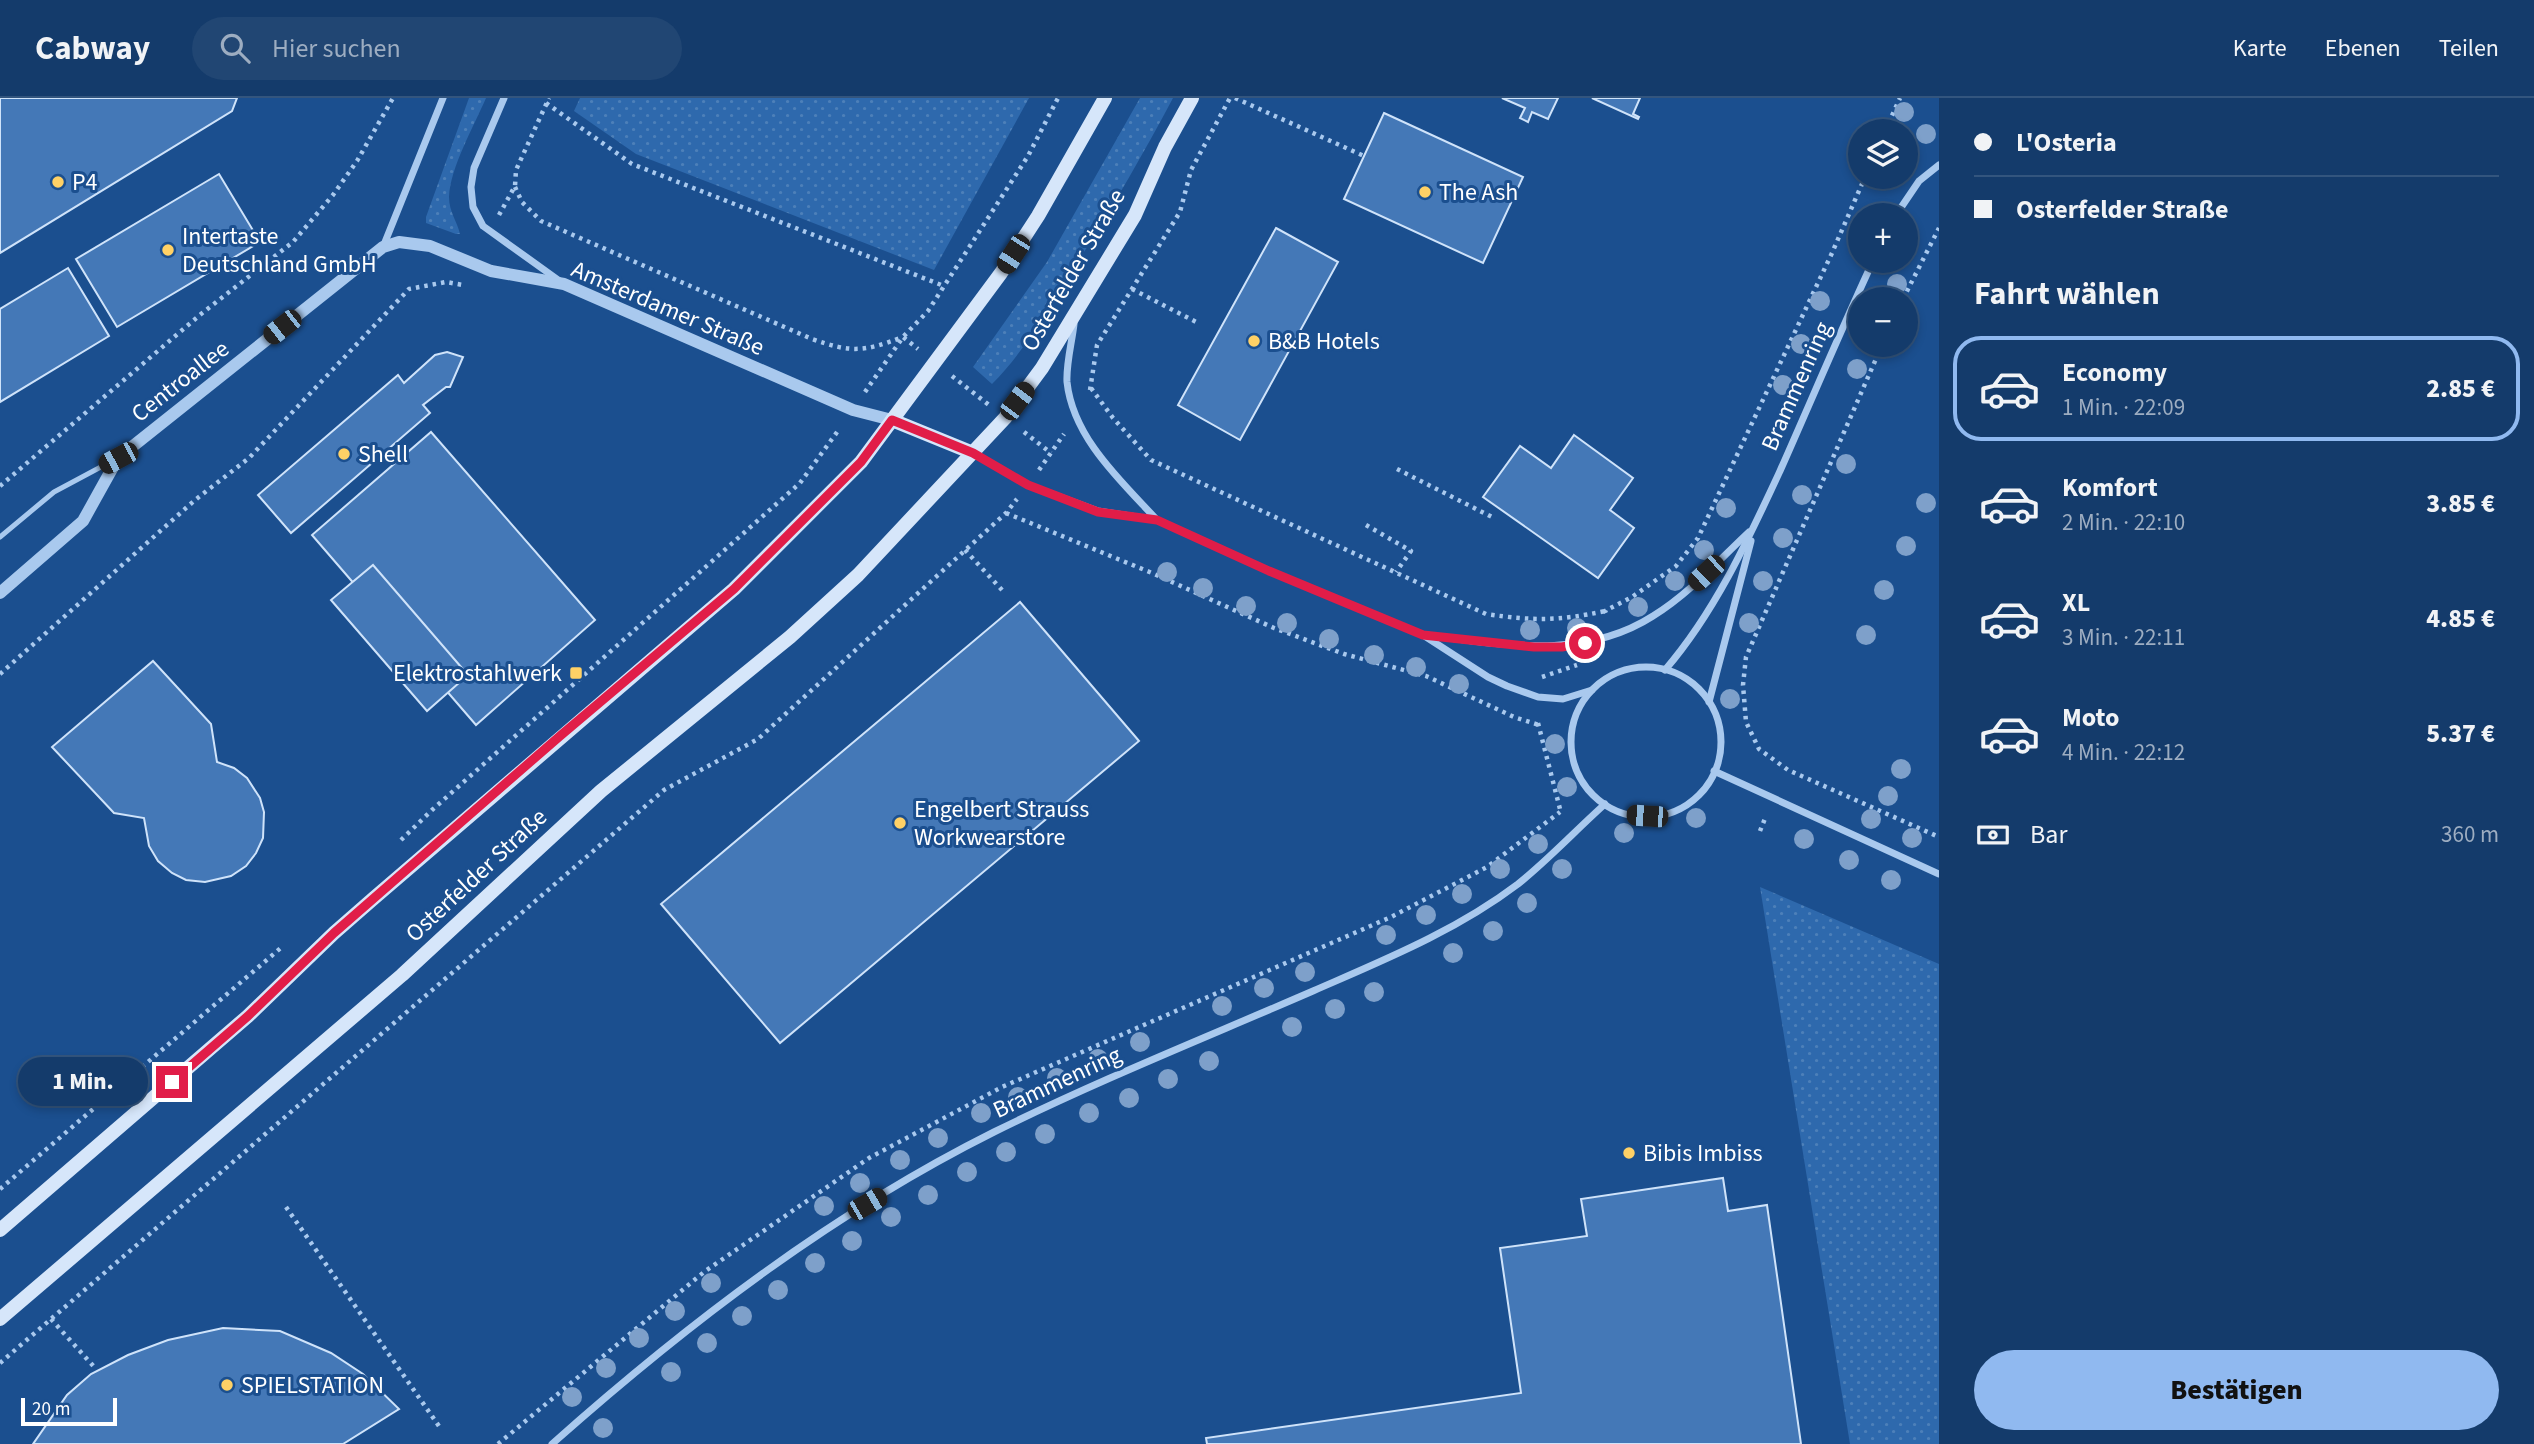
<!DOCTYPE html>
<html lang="de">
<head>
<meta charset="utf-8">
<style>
  body { margin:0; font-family:"Source Sans 3",sans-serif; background:#214673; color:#f1f3f6; height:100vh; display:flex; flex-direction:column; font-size:26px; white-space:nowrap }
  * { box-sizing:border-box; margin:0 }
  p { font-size:23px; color:#9dadc1 }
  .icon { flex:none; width:38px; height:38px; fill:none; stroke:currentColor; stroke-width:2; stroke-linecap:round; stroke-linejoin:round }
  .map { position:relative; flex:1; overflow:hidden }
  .sheet { display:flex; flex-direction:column; background:#143b6b; width:595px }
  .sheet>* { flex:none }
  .hud { display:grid; align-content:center; height:154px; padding:0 35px; background:#143b6b }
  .tools { position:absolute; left:1848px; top:21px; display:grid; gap:14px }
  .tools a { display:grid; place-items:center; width:70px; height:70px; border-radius:50%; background:#143b6b; box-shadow:0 4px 10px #0003,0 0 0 2px #33557e; font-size:35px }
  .scale { position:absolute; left:21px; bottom:18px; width:96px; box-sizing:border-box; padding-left:7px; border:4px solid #fff; border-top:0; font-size:19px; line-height:24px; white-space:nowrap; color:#fff; -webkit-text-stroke:5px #1b4f8f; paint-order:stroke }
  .end { position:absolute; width:32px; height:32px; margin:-16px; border:9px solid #e11d48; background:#fff; box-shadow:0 0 0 4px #fff }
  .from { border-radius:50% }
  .bubble { position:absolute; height:49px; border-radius:24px; background:#143b6b; box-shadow:0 4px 10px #0003,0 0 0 2px #33557e; font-size:23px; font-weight:800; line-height:49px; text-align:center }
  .car { position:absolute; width:21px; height:42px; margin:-21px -10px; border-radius:9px; box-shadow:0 0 5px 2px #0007; background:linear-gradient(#222 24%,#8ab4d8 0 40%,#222 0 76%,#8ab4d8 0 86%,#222 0) }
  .hud b { display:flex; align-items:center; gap:24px; height:66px; font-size:26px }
  .hud b+b { border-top:2px solid #33557e }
  .hud i { width:18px; height:18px; background:#f1f3f6 }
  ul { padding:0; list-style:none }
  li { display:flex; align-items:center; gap:21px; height:105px; margin:0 14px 10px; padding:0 21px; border:4px solid transparent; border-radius:28px }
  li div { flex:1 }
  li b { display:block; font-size:26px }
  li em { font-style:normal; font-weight:800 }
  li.current { border-color:#90b9f0 }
  li>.icon { width:63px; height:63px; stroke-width:1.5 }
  h2 { padding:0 35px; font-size:32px; line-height:84px }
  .pay { display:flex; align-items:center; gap:18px; height:77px; padding:0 35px; font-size:26px }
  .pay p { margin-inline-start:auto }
  .action { display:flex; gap:14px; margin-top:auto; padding:14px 35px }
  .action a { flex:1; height:80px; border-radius:42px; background:#90b9f0; color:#111; font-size:28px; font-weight:800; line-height:80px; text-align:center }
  header { display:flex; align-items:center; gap:42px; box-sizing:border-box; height:98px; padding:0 35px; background:#143b6b; border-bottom:2px solid #33557e }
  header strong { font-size:33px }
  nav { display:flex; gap:38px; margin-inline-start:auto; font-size:24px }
  .search { width:490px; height:63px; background:#214673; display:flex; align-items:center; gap:18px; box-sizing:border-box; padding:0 24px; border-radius:38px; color:#9dadc1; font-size:26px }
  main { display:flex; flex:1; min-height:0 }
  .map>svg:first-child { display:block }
  .grass { fill:url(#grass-dots) }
  .building { fill:#4478b7; stroke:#cfe3fa; stroke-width:2 }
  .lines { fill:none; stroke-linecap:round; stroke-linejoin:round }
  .path { stroke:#a9c9ee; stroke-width:4.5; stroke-dasharray:3.5 5; stroke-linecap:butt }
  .service { stroke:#a9c9ee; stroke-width:5 }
  .minor { stroke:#a9c9ee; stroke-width:7 }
  .tertiary { stroke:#a9c9ee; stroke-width:12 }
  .secondary { stroke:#d6e6fa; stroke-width:14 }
  .tree { fill:#7ea0ca }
  .route { stroke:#e11d48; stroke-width:9 }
  .poi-dot { fill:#ffd166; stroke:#1b4f8f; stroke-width:2.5 }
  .labels { text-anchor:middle; stroke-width:6; stroke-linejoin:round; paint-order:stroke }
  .poi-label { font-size:24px; fill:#fff; stroke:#1b4f8f; text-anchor:start }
  .street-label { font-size:24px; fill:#fff; stroke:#1b4f8f }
</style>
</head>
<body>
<header>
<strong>Cabway</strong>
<div class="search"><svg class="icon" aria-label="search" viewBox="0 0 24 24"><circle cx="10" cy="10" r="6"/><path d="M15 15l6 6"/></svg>Hier suchen</div>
<nav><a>Karte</a><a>Ebenen</a><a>Teilen</a></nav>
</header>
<main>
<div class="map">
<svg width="1939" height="1346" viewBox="0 0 1939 1346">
  <defs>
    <pattern id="grass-dots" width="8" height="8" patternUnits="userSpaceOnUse" patternTransform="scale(1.75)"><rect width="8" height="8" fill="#2e69ad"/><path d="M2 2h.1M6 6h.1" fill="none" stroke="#4d80b9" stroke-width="1.8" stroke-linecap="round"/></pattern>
  </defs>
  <rect width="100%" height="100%" fill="#1b4f8f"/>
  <g class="grass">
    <path d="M469 0H486C474 28 450 70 449 99 449 114 457 123 460 136H456L426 125V119Z"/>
    <path d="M580 0H1029L934 172 636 56 574 13Z"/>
    <path d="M1140 0H1173C1140 62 1105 122 1067 181 1045 217 1022 256 992 286L973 269 1047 164Z"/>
    <path d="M1760 789 1939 866V1346H1850Z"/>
  </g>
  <g class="building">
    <path d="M0 0H237L232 13 0 155Z"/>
    <path d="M1502 0H1558L1548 21 1532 14 1528 24 1520 20 1525 10Z"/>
    <path d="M1592 0H1640L1633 16 1639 19 1638 21Z"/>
    <path d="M1384 15 1523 79 1483 165 1344 101Z"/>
    <path d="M219 76 260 144 117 229 76 161Z"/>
    <path d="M1276 130 1338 164 1240 342 1178 307Z"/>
    <path d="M68 170 109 238 0 304V211Z"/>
    <path d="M447 254 463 259 450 289H446L423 307 430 315 291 435 258 397 398 277 404 285 435 257Z"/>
    <path d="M431 334 595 522 476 627 312 437Z"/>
    <path d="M1574 337 1633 380 1610 412 1634 430 1598 480 1483 399 1520 348 1551 370Z"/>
    <path d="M373 467 468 577 427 613 331 502Z"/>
    <path d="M1020 504 1139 643 780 945 661 806Z"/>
    <path d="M153 563 211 626 217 664 234 670 247 680 260 700 264 714 263 740 256 755 246 768 231 778 205 784 186 782 172 775 158 763 149 748 144 720 114 715 52 649Z"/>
    <path d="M1723 1080 1728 1113 1767 1107 1801 1346H1207L1206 1340 1521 1295 1500 1150 1587 1138 1581 1101Z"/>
    <path d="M223 1230 280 1233 331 1255 363 1276 399 1311 343 1346H33L67 1297 91 1276 128 1257 168 1242Z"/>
  </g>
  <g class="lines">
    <g class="path">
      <path d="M1235 0 1364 58"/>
      <path d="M546 5 632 66 944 188"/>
      <path d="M1885 33 1900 0"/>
      <path d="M515 89 522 104 541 123 812 241C852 255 863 254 903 239L918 251"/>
      <path d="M499 117 515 88 516 72 549 0"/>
      <path d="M1132 191 1200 226"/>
      <path d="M1903 201 1939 130"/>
      <path d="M1882 247 1746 559 1743 587 1746 624 1759 651 1788 672 1939 739"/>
      <path d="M952 278 989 307"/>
      <path d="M1091 290 1113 320 1151 362 1486 516C1534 523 1558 523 1605 513"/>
      <path d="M1090 292 1097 247 1180 114 1191 72 1230 0"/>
      <path d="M865 294 903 239 928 213 1028 58 1058 0"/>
      <path d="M1024 334 1051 355"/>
      <path d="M1397 371 1494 420"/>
      <path d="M1039 372 1064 336"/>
      <path d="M0 388 201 216 293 144 333 97 357 63 393 0"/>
      <path d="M1006 415 1152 475 1274 530 1344 556 1426 578 1514 619 1539 627"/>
      <path d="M1366 427 1411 453 1396 474"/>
      <path d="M965 452 1003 493"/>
      <path d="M1606 515 1605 513 1632 499 1676 468 1698 440 1832 155 1865 79"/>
      <path d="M0 576 195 402 249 360 409 191 446 184 463 187"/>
      <path d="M1542 579 1577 567"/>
      <path d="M1538 625 1561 715"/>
      <path d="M1760 733 1766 718"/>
      <path d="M401 742 432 712 800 385 840 330"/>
      <path d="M0 1091 283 848"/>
      <path d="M286 1109 441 1331"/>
      <path d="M51 1221 96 1271"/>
      <path d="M0 1265 664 692 758 641 1006 415 1017 401"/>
      <path d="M498 1346 704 1174 869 1060 1002 989 1391 819 1487 769 1560 714"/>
    </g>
    <path class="service" d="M0 439 54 394 112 363"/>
    <g class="minor">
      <path d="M504 0 474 70 471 89 473 109 483 128 561 184"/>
      <path d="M1896 117 1919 83 1939 67"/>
      <path d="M383 149 443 0"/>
      <path d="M1074 226C1072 244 1066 266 1067 284 1073 340 1121 383 1157 422"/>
      <path d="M973 355 1028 387 1098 413 1157 422 1269 473 1423 537 1488 579 1507 588 1538 599 1563 601 1592 592"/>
      <path d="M1425 537C1502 546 1583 563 1653 518 1689 496 1718 463 1749 434"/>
      <circle cx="1646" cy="644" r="75"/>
      <path d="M1665 572C1715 514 1748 442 1780 373 1811 303 1841 232 1873 163"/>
      <path d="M1709 604 1751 443"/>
      <path d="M1714 673 1939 776"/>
      <path d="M552 1346C687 1226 832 1115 994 1034 1099 982 1207 939 1313 893 1384 862 1456 833 1518 786 1548 762 1576 732 1605 706"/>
    </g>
    <path class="tertiary" d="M0 495 83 423 118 360 383 149 399 144 430 148 491 173 564 186 853 312 892 322"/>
    <g class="secondary">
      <path d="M892 322 973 355"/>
      <path d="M0 1132 248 918 334 835 374 800 734 491 861 364 1001 175 1038 118 1105 0"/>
      <path d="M0 1221 402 877 601 693 790 539 858 477 1005 320 1042 270 1135 117 1165 49 1192 0"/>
    </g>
  </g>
  <g class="tree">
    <circle cx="1904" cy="14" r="10"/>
    <circle cx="1926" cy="36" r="10"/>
    <circle cx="1897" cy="186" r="10"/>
    <circle cx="1820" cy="203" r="10"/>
    <circle cx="1801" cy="246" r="10"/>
    <circle cx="1857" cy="271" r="10"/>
    <circle cx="1783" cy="287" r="10"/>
    <circle cx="1846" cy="366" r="10"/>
    <circle cx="1802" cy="397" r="10"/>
    <circle cx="1926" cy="405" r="10"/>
    <circle cx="1726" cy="410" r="10"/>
    <circle cx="1783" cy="440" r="10"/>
    <circle cx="1906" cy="448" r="10"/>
    <circle cx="1704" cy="452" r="10"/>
    <circle cx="1167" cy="474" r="10"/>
    <circle cx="1675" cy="483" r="10"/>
    <circle cx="1763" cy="483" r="10"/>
    <circle cx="1203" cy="490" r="10"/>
    <circle cx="1884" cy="492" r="10"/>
    <circle cx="1246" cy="508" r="10"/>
    <circle cx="1638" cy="509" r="10"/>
    <circle cx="1287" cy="525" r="10"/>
    <circle cx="1749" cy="525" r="10"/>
    <circle cx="1577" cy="530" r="10"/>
    <circle cx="1530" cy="532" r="10"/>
    <circle cx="1866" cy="537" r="10"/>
    <circle cx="1329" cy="541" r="10"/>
    <circle cx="1374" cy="557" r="10"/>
    <circle cx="1416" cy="569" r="10"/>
    <circle cx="1459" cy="586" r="10"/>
    <circle cx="1730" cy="601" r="10"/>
    <circle cx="1555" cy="646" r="10"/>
    <circle cx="1901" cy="671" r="10"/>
    <circle cx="1567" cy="689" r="10"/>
    <circle cx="1888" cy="698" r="10"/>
    <circle cx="1696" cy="720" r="10"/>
    <circle cx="1871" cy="721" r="10"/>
    <circle cx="1624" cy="735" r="10"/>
    <circle cx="1912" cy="740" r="10"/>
    <circle cx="1804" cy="741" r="10"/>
    <circle cx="1538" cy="746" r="10"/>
    <circle cx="1849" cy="762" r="10"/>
    <circle cx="1500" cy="771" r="10"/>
    <circle cx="1562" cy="771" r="10"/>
    <circle cx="1891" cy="782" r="10"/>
    <circle cx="1462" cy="796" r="10"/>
    <circle cx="1527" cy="805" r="10"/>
    <circle cx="1426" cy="817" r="10"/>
    <circle cx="1493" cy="833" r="10"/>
    <circle cx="1386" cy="837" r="10"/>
    <circle cx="1453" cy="855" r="10"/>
    <circle cx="1305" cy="874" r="10"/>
    <circle cx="1264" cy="890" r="10"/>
    <circle cx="1374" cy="894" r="10"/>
    <circle cx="1222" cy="908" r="10"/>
    <circle cx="1335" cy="911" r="10"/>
    <circle cx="1292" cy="929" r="10"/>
    <circle cx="1140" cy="944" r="10"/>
    <circle cx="1098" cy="961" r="10"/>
    <circle cx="1209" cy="963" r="10"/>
    <circle cx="1057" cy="980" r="10"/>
    <circle cx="1168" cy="981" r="10"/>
    <circle cx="1018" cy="999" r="10"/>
    <circle cx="1129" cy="1000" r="10"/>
    <circle cx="981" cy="1015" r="10"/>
    <circle cx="1089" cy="1015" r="10"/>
    <circle cx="1045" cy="1036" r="10"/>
    <circle cx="938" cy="1040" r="10"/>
    <circle cx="1006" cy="1054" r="10"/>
    <circle cx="900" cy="1062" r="10"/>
    <circle cx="967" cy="1074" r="10"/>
    <circle cx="860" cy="1085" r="10"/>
    <circle cx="928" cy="1097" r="10"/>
    <circle cx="824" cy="1108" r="10"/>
    <circle cx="891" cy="1119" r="10"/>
    <circle cx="852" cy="1143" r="10"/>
    <circle cx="815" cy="1165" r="10"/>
    <circle cx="711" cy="1185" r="10"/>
    <circle cx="778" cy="1192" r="10"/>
    <circle cx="675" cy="1213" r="10"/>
    <circle cx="742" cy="1218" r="10"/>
    <circle cx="639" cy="1240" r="10"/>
    <circle cx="707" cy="1245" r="10"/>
    <circle cx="606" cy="1270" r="10"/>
    <circle cx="671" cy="1274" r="10"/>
    <circle cx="572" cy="1299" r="10"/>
    <circle cx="603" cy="1330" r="10"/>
  </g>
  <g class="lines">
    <path class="route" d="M172 984 248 918 334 835 560 638 734 491 861 364 892 322 973 355 1028 387 1098 414 1157 422 1269 473 1423 537 1534 549H1562L1585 545"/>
  </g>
  <g class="poi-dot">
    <circle cx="58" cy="84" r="7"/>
    <circle cx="1425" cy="94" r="7"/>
    <circle cx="168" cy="152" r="7"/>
    <circle cx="1254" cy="243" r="7"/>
    <circle cx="344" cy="356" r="7"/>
    <rect x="569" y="568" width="14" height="14" rx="3.5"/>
    <circle cx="900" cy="725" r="7"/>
    <circle cx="1629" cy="1055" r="7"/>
    <circle cx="227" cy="1287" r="7"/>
  </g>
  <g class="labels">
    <g class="poi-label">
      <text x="72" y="92">P4</text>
      <text x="1439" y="102">The Ash</text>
      <text x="182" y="146">Intertaste<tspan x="182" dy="28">Deutschland GmbH</tspan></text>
      <text x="1268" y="251">B&amp;B Hotels</text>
      <text x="358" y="364">Shell</text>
      <text x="562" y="583" text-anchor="end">Elektrostahlwerk</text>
      <text x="914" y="719">Engelbert Strauss<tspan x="914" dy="28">Workwearstore</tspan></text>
      <text x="1643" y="1063">Bibis Imbiss</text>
      <text x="241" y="1295">SPIELSTATION</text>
    </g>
    <g class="street-label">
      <text transform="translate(1073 172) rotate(-60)" y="8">Osterfelder Straße</text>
      <text transform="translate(668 210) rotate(23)" y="8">Amsterdamer Straße</text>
      <text transform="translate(180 283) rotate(-38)" y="8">Centroallee</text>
      <text transform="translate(1796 288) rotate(-66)" y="8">Brammenring</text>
      <text transform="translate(476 777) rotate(-43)" y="8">Osterfelder Straße</text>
      <text transform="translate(1057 984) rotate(-25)" y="8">Brammenring</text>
    </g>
  </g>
</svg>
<div class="tools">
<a><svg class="icon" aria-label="layers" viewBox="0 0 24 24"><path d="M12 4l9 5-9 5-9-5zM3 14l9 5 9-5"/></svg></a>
<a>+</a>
<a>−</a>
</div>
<div class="scale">20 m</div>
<i class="end from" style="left:1585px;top:545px"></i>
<i class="end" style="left:172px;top:984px"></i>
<div class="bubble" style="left:18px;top:959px;width:130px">1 Min.</div>
<i class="car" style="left:1013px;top:156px;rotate:213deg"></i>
<i class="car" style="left:282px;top:229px;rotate:232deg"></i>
<i class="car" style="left:1017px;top:303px;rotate:37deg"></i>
<i class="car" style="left:118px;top:360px;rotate:242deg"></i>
<i class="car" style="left:1706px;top:475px;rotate:227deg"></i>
<i class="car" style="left:1647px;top:718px;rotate:274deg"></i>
<i class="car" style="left:867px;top:1106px;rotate:60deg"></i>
</div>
<section class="sheet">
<div class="hud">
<b><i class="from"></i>L'Osteria</b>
<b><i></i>Osterfelder Straße</b>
</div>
<h2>Fahrt wählen</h2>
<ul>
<li class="current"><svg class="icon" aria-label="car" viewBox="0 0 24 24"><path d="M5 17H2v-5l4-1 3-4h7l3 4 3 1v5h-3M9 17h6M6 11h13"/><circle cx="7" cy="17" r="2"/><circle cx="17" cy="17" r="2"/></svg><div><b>Economy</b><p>1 Min. · 22:09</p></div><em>2.85 €</em></li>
<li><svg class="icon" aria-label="car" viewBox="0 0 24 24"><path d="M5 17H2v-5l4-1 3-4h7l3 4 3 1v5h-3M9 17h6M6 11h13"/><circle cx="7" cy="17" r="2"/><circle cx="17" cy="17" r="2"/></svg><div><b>Komfort</b><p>2 Min. · 22:10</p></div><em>3.85 €</em></li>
<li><svg class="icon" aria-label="car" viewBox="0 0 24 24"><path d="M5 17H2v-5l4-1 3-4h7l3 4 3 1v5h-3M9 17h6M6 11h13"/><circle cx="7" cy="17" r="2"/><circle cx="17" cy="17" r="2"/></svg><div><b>XL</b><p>3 Min. · 22:11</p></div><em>4.85 €</em></li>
<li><svg class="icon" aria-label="car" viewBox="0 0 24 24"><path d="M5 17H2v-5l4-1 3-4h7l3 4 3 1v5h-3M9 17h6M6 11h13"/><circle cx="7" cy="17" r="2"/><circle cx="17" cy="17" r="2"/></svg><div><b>Moto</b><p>4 Min. · 22:12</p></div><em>5.37 €</em></li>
</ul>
<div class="pay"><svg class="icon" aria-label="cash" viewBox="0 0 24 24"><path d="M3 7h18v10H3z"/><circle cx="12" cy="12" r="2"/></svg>Bar<p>360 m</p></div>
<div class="action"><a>Bestätigen</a></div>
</section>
</main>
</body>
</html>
